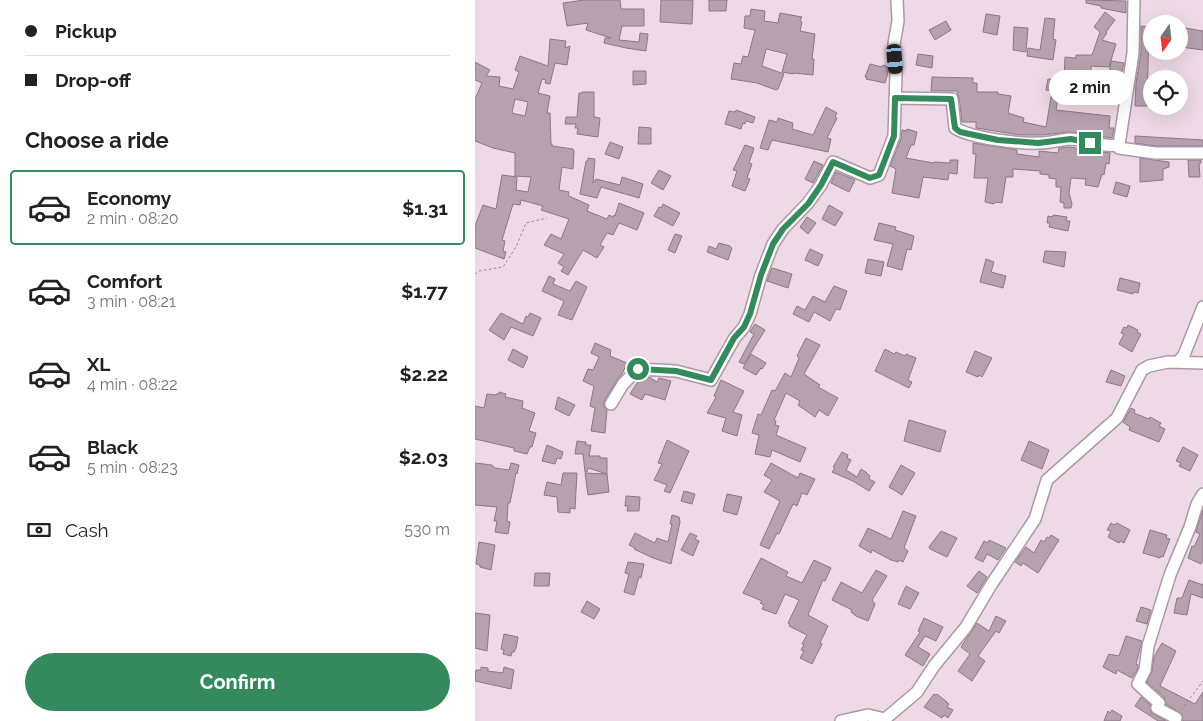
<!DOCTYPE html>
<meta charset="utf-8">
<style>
:root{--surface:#fff;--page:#f2f2f2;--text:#222;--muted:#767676;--line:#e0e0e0;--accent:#358a5d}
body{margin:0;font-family:Raleway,sans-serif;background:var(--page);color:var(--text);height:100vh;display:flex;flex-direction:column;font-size:19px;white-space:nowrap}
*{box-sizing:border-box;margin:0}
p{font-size:16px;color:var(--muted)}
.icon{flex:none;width:28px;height:28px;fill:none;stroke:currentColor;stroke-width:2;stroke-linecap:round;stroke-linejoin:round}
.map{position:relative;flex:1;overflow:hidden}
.side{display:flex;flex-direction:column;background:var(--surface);width:475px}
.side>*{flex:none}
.top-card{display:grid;align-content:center;height:110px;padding:0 25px;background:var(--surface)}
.needle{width:32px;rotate:194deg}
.tools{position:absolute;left:668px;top:15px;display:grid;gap:10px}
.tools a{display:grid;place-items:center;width:45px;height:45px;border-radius:50%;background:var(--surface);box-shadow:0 5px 20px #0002;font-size:25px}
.end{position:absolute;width:22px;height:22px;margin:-11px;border:6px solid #358a5d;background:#fff;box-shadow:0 0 0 2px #fff}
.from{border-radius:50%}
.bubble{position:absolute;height:35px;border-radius:18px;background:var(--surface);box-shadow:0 5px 20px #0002;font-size:16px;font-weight:700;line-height:35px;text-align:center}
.car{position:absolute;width:15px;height:30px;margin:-15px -8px;border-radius:6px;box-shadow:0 0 4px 1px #0007;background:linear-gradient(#222 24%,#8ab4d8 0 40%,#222 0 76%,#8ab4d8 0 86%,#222 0)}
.top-card b{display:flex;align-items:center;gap:18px;height:48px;font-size:19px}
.top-card b+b{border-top:1px solid var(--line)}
.top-card i{width:12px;height:12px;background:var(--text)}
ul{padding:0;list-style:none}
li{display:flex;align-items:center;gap:15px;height:75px;margin:0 10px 8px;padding:0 15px;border:2px solid transparent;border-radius:5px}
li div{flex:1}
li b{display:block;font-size:19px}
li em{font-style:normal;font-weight:700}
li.active{border-color:var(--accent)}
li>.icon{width:45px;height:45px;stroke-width:1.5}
h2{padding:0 25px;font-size:22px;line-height:60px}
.pay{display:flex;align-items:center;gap:12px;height:55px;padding:0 25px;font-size:19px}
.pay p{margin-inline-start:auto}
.action{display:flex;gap:10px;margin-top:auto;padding:10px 25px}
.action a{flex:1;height:58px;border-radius:30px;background:var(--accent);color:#fff;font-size:20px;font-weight:700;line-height:58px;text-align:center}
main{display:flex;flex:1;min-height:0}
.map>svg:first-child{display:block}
</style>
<main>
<section class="side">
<div class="top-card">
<b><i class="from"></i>Pickup</b>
<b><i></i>Drop-off</b>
</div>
<h2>Choose a ride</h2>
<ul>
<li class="active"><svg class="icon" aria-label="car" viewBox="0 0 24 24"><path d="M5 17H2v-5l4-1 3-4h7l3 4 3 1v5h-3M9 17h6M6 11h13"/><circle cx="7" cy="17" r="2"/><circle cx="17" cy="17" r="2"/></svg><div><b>Economy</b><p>2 min · 08:20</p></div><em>$1.31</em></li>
<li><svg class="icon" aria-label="car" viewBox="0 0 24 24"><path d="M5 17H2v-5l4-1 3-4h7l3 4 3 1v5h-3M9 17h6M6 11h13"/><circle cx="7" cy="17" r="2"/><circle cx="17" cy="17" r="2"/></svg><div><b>Comfort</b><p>3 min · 08:21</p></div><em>$1.77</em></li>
<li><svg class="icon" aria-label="car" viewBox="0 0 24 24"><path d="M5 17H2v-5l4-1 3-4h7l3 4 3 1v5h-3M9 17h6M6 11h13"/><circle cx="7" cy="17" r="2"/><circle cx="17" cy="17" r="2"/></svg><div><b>XL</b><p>4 min · 08:22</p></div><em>$2.22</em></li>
<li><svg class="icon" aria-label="car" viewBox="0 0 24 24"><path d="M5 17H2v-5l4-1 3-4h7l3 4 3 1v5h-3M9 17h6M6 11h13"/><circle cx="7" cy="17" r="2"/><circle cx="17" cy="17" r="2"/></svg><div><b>Black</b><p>5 min · 08:23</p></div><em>$2.03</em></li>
</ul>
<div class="pay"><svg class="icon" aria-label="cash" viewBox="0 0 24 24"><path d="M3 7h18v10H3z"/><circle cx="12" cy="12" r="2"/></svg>Cash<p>530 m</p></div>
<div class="action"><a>Confirm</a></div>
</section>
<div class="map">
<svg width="728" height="721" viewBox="0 0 728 721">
<rect width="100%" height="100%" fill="#eed9e7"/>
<!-- building -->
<g fill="#b6a1af" stroke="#8b7885" fill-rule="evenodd">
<polygon points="109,0 145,0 146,9 169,9 169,26 147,26 144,40 164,42 165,33 173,34 171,51 151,48 129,43 130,38 136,38 111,30 113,23 92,26 88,3"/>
<polygon points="186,0 218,0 217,24 185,22"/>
<polygon points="234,0 252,0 251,11 234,11"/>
<polygon points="611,0 651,1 651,13 626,8 626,6 611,3"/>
<polygon points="276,9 290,11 289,21 303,23 305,13 327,17 325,21 327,22 325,31 340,34 337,59 339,59 338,75 318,73 318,74 307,72 312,54 291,49 287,66 309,74 303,89 301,90 282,83 256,79 259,63 266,64 268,56 273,57 280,30 269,28 270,16 275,16"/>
<polygon points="630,12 640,20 631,32 632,33 627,40 641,44 634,67 616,66 616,76 612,76 610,93 602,91 601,98 583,96 581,110 635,116 634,128 639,128 637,138 594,132 567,135 545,135 501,128 501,122 487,122 484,98 482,91 456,91 457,77 498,78 498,83 502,83 502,92 523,92 523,94 536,96 533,113 549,118 548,122 571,127 577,91 571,90 573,79 589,81 590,57 601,58 601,55 617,55 625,32 619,27"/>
<polygon points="511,14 525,16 522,35 508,32"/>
<polygon points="570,18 580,19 578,39 581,40 578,60 552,56 553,48 565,50"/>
<polygon points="471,21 476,30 460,40 454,30"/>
<polygon points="666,26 674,27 672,106 660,106 661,83 666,53"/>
<polygon points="539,27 553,28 551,52 538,50"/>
<polygon points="704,27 728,31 728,50 706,47 707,42 704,42"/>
<path d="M75,39L91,41L90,48L95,46L92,65L80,63L75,84L70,83L71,80L67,79L63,93L75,96L72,113H75L76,144H77V146L98,149L99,151L98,169L87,167L84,190L94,192L93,195L96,197L114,205L112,211L132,219L134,215L138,217L139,215L140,216L144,203L169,213L162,230L144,223L138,235L132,233L125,245L129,247L122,258L108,250L93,275L86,271L89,267L83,263L89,254L69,245L76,234L86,239L94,219L66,210L68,206L46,200L45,205L38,204L27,240L30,241L28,251L31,252L29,259L0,248V226L8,205L21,209L27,175L42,177L41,190L53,192L56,177L40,176V153L18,148L0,141V99L7,83L0,80V62L15,70L11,76L25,77L24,86L38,89L44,72L40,70L45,56L73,66ZM40,99L53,102L50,116L37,113Z"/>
<polygon points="443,54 458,56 457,68 441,65"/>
<polygon points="636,61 649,63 645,79 637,78 638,75 634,75"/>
<polygon points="395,64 407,67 408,65 413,67 413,73 410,83 391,79 392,77 390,77"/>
<polygon points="158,71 171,71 171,84 158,85"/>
<polygon points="107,92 119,92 119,117 125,118 123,137 102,134 103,128 100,128 101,124 90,124 91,117 102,117 104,93 107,93"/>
<polygon points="351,107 362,113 360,117 362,118 352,138 356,139 353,152 297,140 293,150 285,148 294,120 302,122 303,118 318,123 317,129 338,135"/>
<polygon points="261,110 280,117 278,123 271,121 270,124 268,123 266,129 250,124 254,111 260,112"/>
<polygon points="164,127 176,128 176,144 163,144"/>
<polygon points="432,129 442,132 439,145 436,145 431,158 458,163 459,162 475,163 475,160 483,160 482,174 474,173 473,180 448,177 444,198 417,193 421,169 415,166 426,139 427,130 432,131"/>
<polygon points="660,136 728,140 728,146 681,146 660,143"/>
<polygon points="135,142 148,147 144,159 130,154"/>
<polygon points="498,143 542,150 542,154 564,157 564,151 583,153 584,148 594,147 635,153 634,164 631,163 629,175 627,174 623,187 610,185 611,179 596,178 594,193 597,204 596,208 589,208 589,203 585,202 586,187 581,187 581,179 574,178 574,175 565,174 565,171 538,169 538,177 531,177 527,203 520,202 519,204 510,202 513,178 499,178 501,154 498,154"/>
<polygon points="270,145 279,148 274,163 277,164 272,178 275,179 270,191 257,186 262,171 258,170"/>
<polygon points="113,158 120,159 118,183 121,179 145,185 147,177 168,184 164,198 126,187 122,198 105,194 111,161 113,161"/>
<polygon points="665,158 694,162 694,167 688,169 688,180 665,182"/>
<polygon points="713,160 726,160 726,163 724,163 725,177 714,177"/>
<polygon points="339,161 348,165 338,183 330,179"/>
<polygon points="184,170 196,176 188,190 176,183"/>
<polygon points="361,172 380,180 374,192 356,183"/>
<polygon points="641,182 655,186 652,197 638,193"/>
<polygon points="188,204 205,213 198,226 179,216 184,207 186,208"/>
<polygon points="354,205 368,213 360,226 347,219"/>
<polygon points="578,215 592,217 591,221 595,221 593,231 574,227 575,223 572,223 573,216 578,217"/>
<polygon points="332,217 341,223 333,234 325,227"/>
<polygon points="404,223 421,227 420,230 439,236 436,250 432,249 427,270 412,266 418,244 399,240"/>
<polygon points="200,234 207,236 200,253 193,250"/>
<polygon points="244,243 255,246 255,247 257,248 253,260 232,252 234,246 241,249"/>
<polygon points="335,249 348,255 343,266 330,260"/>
<polygon points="570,251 591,252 589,267 568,262"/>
<polygon points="393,259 409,262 406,276 390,273"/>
<polygon points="511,259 519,262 516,272 531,276 528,288 505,282"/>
<polygon points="297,268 317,274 313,288 292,281"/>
<polygon points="74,276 80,279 78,284 95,291 101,281 112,287 97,320 83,315 89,301 67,291"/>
<polygon points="645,278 665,283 663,293 658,292 658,294 642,290"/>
<polygon points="359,286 372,291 365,310 361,309 355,321 339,312 334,322 318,314 322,306 330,310 338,296 350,302"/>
<polygon points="26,313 48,324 51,316 53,317 55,313 66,318 58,336 36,327 29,340 14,330"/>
<polygon points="280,324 290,330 269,364 264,362 279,334 275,332"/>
<polygon points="653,325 663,330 662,332 666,334 657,352 644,344 649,334 646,333 649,327 652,328"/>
<polygon points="331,338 345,345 329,374 345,385 343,387 363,398 353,416 344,410 340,417 323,405 325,401 311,393 299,420 301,421 300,425 304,426 301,435 331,448 325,462 297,450 295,457 280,454 284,435 277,433 283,414 286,415 297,390 300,391 310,373 316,377 324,358 322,356"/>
<polygon points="120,343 136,350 135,356 152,363 147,374 142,380 129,401 129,407 132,410 130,433 116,431 120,408 115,406 119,386 108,381 113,369 118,370 124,357 116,353"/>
<polygon points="38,349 53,357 48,368 33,360"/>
<polygon points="410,349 419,354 421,352 430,356 431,354 441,358 433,380 437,382 434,388 400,371"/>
<polygon points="500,351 517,358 507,377 504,375 503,377 491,372"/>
<polygon points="276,354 291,363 287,369 286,368 281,375 268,368"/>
<polygon points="636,370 650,376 646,386 631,382"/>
<polygon points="166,377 174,377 182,382 184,378 196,381 190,400 170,394 167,400 155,394"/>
<polygon points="246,380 269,391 258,412 267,415 262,436 247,431 251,418 232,413 241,397 239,396"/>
<polygon points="24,392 31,394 30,397 48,401 47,408 60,413 54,431 61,433 57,447 55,447 52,454 39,451 39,448 0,439 0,406 9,408 12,394 21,395 21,394 24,394"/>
<polygon points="83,397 100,405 94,416 80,409"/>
<polygon points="656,408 660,410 659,413 674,419 675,417 686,423 684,426 690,429 684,442 654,430 655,427 648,422"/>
<polygon points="434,420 471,431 465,452 429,441"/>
<polygon points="192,440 214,451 195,493 189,491 192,485 179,480 187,464 183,463"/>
<polygon points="102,441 111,442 111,445 116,445 114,456 125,456 125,458 132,458 132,474 113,468 112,472 110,472 108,454 100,454"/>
<polygon points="554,441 574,450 567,469 546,460"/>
<polygon points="72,445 88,452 86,459 82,458 80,464 67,461"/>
<polygon points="708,447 723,455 715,471 704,466 706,463 701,461"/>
<polygon points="367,452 373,455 372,458 376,460 371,470 382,477 386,469 392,473 392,474 395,476 394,479 400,482 394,491 378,481 357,472 360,468 358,467"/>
<polygon points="0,463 17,465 20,468 34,470 36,463 44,465 42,474 41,473 35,503 33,503 32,521 35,522 33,534 20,532 22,521 19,521 22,507 0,505"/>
<polygon points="296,463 323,478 325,473 340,479 332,495 327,493 322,506 318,504 304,534 302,533 294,549 285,545 305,501 289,492 297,480 289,475"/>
<polygon points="426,465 440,473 427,495 414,487"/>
<polygon points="88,473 102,473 100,509 95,508 95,513 83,512 82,497 69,495 72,482 86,485"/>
<polygon points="110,473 132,474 134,492 113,495"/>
<polygon points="209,491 220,494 217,504 206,501"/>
<polygon points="252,494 267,497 262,515 248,511"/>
<polygon points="151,496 165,497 164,511 152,511 153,506 150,506"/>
<polygon points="728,510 728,560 726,564 713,558 717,546 719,547 725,534 721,532"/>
<polygon points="428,511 441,516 429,548 433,551 428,562 424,560 423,562 416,560 397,550 396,553 384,546 393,528 416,539"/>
<polygon points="197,515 204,517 205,522 196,564 178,558 159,549 160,548 154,545 160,533 180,543 182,538 193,542 197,524 195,524"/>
<polygon points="636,523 639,525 642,523 655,530 649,543 645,541 644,543 633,537 636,531 632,530"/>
<polygon points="675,530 692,535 691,538 695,539 688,557 686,556 685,558 668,553"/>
<polygon points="466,531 482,538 472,557 455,549 454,547"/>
<polygon points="215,533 222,536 220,539 224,541 218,556 206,550"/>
<polygon points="576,535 584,540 563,573 548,563 546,566 540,562 551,547 559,553 566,540 569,542 572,537 574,538"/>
<polygon points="514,540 531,548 523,560 512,554 508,562 500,558 509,541 513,543"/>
<polygon points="4,542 20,545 16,570 5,567 5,565 1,564"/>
<polygon points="286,558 313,572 311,576 327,583 339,560 356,568 350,581 348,580 333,615 353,626 345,643 347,644 337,664 325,658 329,651 326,650 329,645 327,644 332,635 314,626 315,624 313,623 324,600 310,594 301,614 287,609 289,605 285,603 287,601 268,593"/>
<polygon points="153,562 169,564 166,578 164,577 159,595 149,592 154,574 150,573"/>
<polygon points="401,570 412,576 397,600 400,604 393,621 381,616 376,612 377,610 357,600 366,582 387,593"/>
<polygon points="504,571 512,577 502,593 492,586"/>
<polygon points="60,573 75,573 74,586 59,586"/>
<polygon points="714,580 728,585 728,598 716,594 712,615 699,613 702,598 707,598"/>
<polygon points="431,586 444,593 435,609 423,604"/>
<polygon points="112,601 125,609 119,619 106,612"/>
<polygon points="666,607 676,610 672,624 661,621"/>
<polygon points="0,613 15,615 12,651 0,648"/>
<polygon points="521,616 531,621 524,633 521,631 503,656 510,661 497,681 483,671 495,654 486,647 502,623 514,631"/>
<polygon points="449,618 468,627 461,641 450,636 443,647 455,654 448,666 430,655 445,632 443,631"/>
<polygon points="29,634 43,637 41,648 39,652 37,652 36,656 28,654 29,650 26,649"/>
<polygon points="651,636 667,641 661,664 663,665 663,668 657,678 642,670 641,674 628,667 634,654 644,656"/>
<polygon points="687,643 701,651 685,686 720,704 728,692 728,721 708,721 707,714 691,704 689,697 672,682 677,671 679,657"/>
<polygon points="6,667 13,668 13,671 28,673 29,667 39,670 36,689 0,681 1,670 6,670"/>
<polygon points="459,694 461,695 462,694 472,702 472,703 474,704 472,707 478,710 473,718 469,715 467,718 449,707"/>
<polygon points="666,697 675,705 676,713 691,721 683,721 660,706"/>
<polygon points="637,710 647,716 645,721 629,721 633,711 635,713"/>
</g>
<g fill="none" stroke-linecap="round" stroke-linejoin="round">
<defs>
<g id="minor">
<path d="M420,98L477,99L480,128C496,138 544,144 564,143C574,143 584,140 594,139C612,139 627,148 644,145L658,53L659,0"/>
<polyline points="642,145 644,148 680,153 728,153"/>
<polyline points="704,361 709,355 728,307"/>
<polyline points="136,404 148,384 163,369 201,371 236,380 259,339 269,327 275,314 286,275 298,244 308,229 333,203 346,185 358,162 395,178 404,175 419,136 421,74 419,44 423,21 422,0"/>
<polyline points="701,718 682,708 684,703 663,684 670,670 673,646 695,575 715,527 722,504 728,494"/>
<polyline points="366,721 393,715 410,719 442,692 459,666 491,627 516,585 560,519 572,480 642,418 667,370 674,366 693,362 728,363"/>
</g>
</defs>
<!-- minor casing -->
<use href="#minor" stroke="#ac98a6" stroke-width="14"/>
<!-- path -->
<g stroke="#978892" stroke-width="1" stroke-dasharray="2.5 2.5" stroke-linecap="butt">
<polyline points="0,274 4,271 28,267 41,247 51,223 72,218"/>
<polyline points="706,710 728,681"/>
</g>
<!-- minor -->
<use href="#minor" stroke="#fff" stroke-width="11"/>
</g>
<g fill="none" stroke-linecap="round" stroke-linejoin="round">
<!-- route -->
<polyline stroke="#358a5d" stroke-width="6" points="163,369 201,371 236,380 259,338 269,327 275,314 286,275 298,244 308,229 333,204 346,185 358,162 395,178 404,175 419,136 420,98 476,99 480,128 485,132 523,140 563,143 596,139 615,143"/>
</g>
</svg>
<div class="tools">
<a><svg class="needle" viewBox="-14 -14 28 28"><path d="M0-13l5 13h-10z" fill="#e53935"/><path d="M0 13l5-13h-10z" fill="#767676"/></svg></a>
<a><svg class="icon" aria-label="locate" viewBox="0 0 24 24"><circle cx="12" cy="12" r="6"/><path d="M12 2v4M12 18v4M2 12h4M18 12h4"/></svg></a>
</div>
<i class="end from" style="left:163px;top:369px"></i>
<i class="end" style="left:615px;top:143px"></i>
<div class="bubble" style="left:574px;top:70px;width:82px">2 min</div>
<i class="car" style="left:420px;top:59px;rotate:175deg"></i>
</div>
</main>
